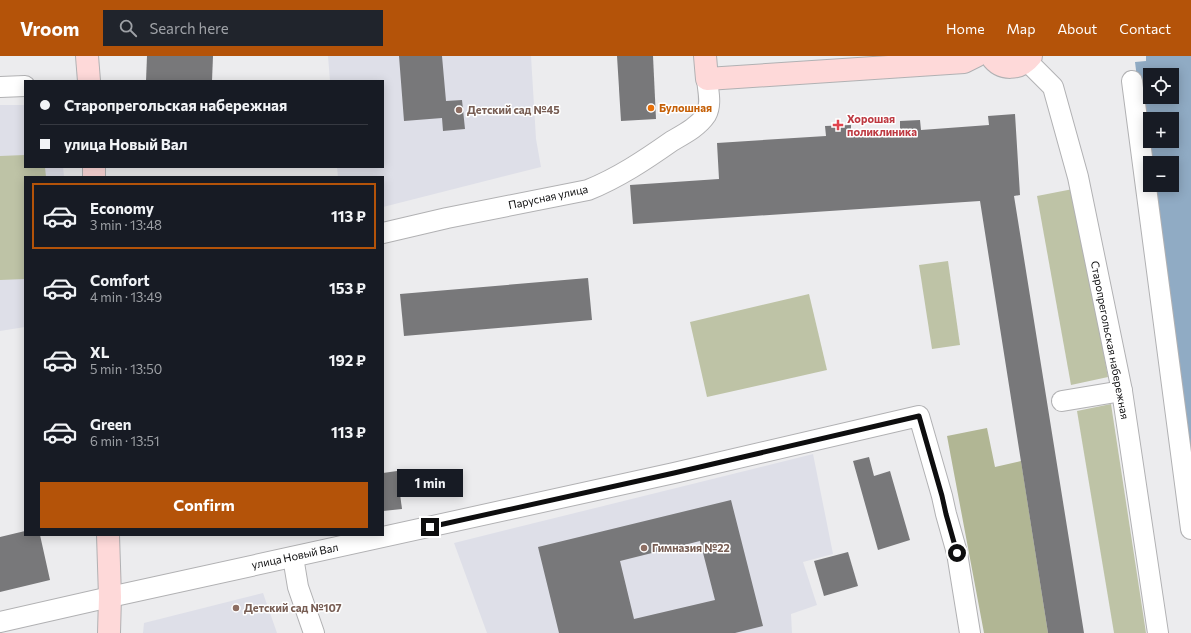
<!DOCTYPE html>
<meta charset="utf-8">
<style>
:root{--surface:#171b24;--page:#20242c;--text:#f1f3f6;--muted:#9ea1a6;--line:#363941;--accent:#b45309}
body{margin:0;font-family:Commissioner,sans-serif;background:var(--page);color:var(--text);height:100vh;display:flex;flex-direction:column;font-size:15px;white-space:nowrap}
*{box-sizing:border-box;margin:0}
p{font-size:13px;color:var(--muted)}
.icon{flex:none;width:22px;height:22px;fill:none;stroke:currentColor;stroke-width:2;stroke-linecap:round;stroke-linejoin:round}
.map{position:relative;flex:1;overflow:hidden}
.details{position:absolute;left:24px;top:120px;width:360px;height:360px;display:flex;flex-direction:column;background:var(--surface);border-radius:0px;box-shadow:0 2px 10px #0003}
.details>*{flex:none}
.top-card{position:absolute;left:24px;top:24px;width:360px;height:88px;border-radius:0px;box-shadow:0 2px 10px #0003;display:grid;align-content:center;height:88px;padding:0 16px;background:var(--surface)}
.tools{position:absolute;left:1143px;top:12px;display:grid;gap:8px}
.tools a{display:grid;place-items:center;width:36px;height:36px;border-radius:0px;background:var(--surface);box-shadow:0 2px 10px #0003;font-size:20px}
.end{position:absolute;width:18px;height:18px;margin:-9px;border:5px solid #0e0e0f;background:#fff;box-shadow:0 0 0 2px #fff}
.from{border-radius:50%}
.bubble{position:absolute;height:28px;border-radius:0px;background:var(--surface);box-shadow:0 2px 10px #0003;font-size:13px;font-weight:700;line-height:28px;text-align:center}
.top-card b{display:flex;align-items:center;gap:14px;height:38px;font-size:15px}
.top-card b+b{border-top:1px solid var(--line)}
.top-card i{width:10px;height:10px;background:var(--text)}
ul{padding:7px 0 0;list-style:none}
li{display:flex;align-items:center;gap:12px;height:66px;margin:0 8px 6px;padding:0 8px;border:2px solid transparent;border-radius:0px}
li div{flex:1}
li b{display:block;font-size:15px}
li em{font-style:normal;font-weight:700}
li.active{border-color:var(--accent)}
li>.icon{width:36px;height:36px;stroke-width:1.5}
.cta{display:flex;gap:8px;margin-top:auto;padding:8px 16px}
.cta a{flex:1;height:46px;border-radius:0px;background:var(--accent);color:#fff;font-size:16px;font-weight:700;line-height:46px;text-align:center}
header{display:flex;align-items:center;gap:24px;box-sizing:border-box;height:56px;padding:0 20px;background:var(--accent);color:#fff}
header strong{font-size:19px}
nav{display:flex;gap:22px;margin-inline-start:auto;font-size:14px}
.search{width:280px;height:36px;background:var(--page);display:flex;align-items:center;gap:10px;box-sizing:border-box;padding:0 14px;border-radius:0px;color:var(--muted);font-size:15px}
.map>svg:first-child{display:block}
</style>
<header>
<strong>Vroom</strong>
<div class="search"><svg class="icon" aria-label="search" viewBox="0 0 24 24"><circle cx="10" cy="10" r="6"/><path d="M15 15l6 6"/></svg>Search here</div>
<nav><a>Home</a><a>Map</a><a>About</a><a>Contact</a></nav>
</header>
<div class="map">
<svg width="1191" height="577" viewBox="0 0 1191 577">
<rect width="100%" height="100%" fill="#ececee"/>
<!-- built -->
<g fill="#dedfe8">
<polygon points="328,0 531,0 536,83 541,111 383,151 383,121 338,121 337,111 383,111 383,25 330,25"/>
<polygon points="0,49 25,49 25,111 63,111 64,121 25,121 25,271 0,275"/>
<polygon points="813,398 833,498 803,506 817,549 791,558 792,577 487,577 454,487"/>
<polygon points="263,537 277,577 143,577 144,567"/>
</g>
<!-- green -->
<g fill="#bec3a6">
<polygon points="25,99 25,111 45,111 46,121 25,121 25,223 0,224 0,100"/>
<polygon points="1073,133 1108,321 1071,329 1037,140"/>
<polygon points="948,205 960,289 932,293 919,209"/>
<polygon points="809,238 827,314 707,341 690,266"/>
<polygon points="1111,348 1146,577 1114,577 1077,355"/>
</g>
<!-- forest -->
<polygon fill="#b1b694" points="987,372 995,411 1021,405 1048,577 984,577 947,380"/>
<!-- water -->
<path fill="#90abc4" fill-rule="evenodd" d="M1146,0H1191V446L1150,129H1172V107H1150V126L1135,6L1146,5ZM1150,19H1172V41H1150ZM1150,63H1172V85H1150Z"/>
<!-- building -->
<g fill="#78787a" fill-rule="evenodd">
<polygon points="147,0 213,0 212,25 146,25"/>
<polygon points="399,0 442,0 446,45 462,44 465,73 443,75 442,62 404,65"/>
<polygon points="617,0 653,0 656,63 621,65"/>
<polygon points="1015,58 1020,139 1014,140 1084,577 1048,577 980,145 633,168 630,129 719,123 717,87 826,80 825,70 851,69 851,78 900,75 900,65 920,64 921,74 989,69 988,60"/>
<polygon points="588,222 592,264 404,280 400,238"/>
<polygon points="869,401 874,420 890,415 910,484 878,494 853,405"/>
<polygon points="397,415 402,453 383,455 383,417"/>
<path d="M731,444L763,570L735,577H559L538,491ZM700,485L715,544L634,563L620,505Z"/>
<polygon points="25,475 25,479 40,479 50,524 0,536 0,481"/>
<polygon points="848,496 858,530 824,540 814,505"/>
</g>
<g fill="none" stroke-linecap="round" stroke-linejoin="round">
<defs>
<g id="street">
<polyline points="1027,5 1053,31 1078,121 1122,335 1158,577"/>
<polyline points="1132,25 1191,473"/>
<polyline points="0,31 25,30"/>
<path d="M383,177L447,162L588,134C618,122 645,104 672,85C684,78 698,71 706,59C712,48 708,35 707,23"/>
<polyline points="1062,345 1122,335"/>
<polyline points="293,501 298,531 314,577"/>
<polyline points="0,566 110,541 674,417 919,360 942,440 946,458 957,497 970,577"/>
</g>
<g id="secondary">
<polyline points="87,0 89,25"/>
<polyline points="705,0 707,23 964,6 976,0"/>
<path d="M991,0C1001,15 1020,14 1031,0"/>
<polyline points="94,111 94,121"/>
<polyline points="108,479 110,541 109,577"/>
</g>
</defs>
<!-- street casing -->
<use href="#street" stroke="#b1b1b3" stroke-width="22"/>
<!-- secondary casing -->
<use href="#secondary" stroke="#b1b1b3" stroke-width="24"/>
<!-- street -->
<use href="#street" stroke="#fff" stroke-width="20"/>
<!-- secondary -->
<use href="#secondary" stroke="#fed9d9" stroke-width="22"/>
</g>
<g fill="none" stroke-linecap="round" stroke-linejoin="round">
<!-- route -->
<polyline stroke="#0e0e0f" stroke-width="5" points="430,471 674,417 919,360 942,440 946,458 957,497"/>
</g>
<!-- markers -->
<circle fill="#e8710a" stroke="#fff" stroke-width="1.5" cx="651" cy="52" r="4"/>
<g fill="#8d6e63" stroke="#fff" stroke-width="1.5">
<circle cx="459" cy="54" r="4"/>
<circle cx="644" cy="492" r="4"/>
<circle cx="236" cy="552" r="4"/>
</g>
<path fill="#e0444e" stroke="#fff" stroke-width="1.5" d="M836 63h4v4h4v4h-4v4h-4v-4h-4v-4h4z"/>
<g text-anchor="middle" stroke-width="3" stroke-linejoin="round" paint-order="stroke">
<!-- food labels -->
<g font-size="11" font-weight="bold" fill="#c56008" stroke="#fff" text-anchor="start">
<text x="659" y="56">Булошная</text>
</g>
<!-- education labels -->
<g font-size="11" font-weight="bold" fill="#785e54" stroke="#fff" text-anchor="start">
<text x="467" y="58">Детский сад №45</text>
<text x="652" y="496">Гимназия №22</text>
<text x="244" y="556">Детский сад №107</text>
</g>
<!-- health labels -->
<g font-size="11" font-weight="bold" fill="#be3a42" stroke="#fff" text-anchor="start">
<text x="847" y="67">Хорошая<tspan x="847" dy="13">поликлиника</tspan></text>
</g>
<!-- street labels -->
<g font-size="11" fill="#0e0e0f" stroke="#fff">
<text transform="translate(548 141) rotate(-12)" y="4">Парусная улица</text>
<text transform="translate(1110 284) rotate(79)" y="4">Старопрегольская набережная</text>
<text transform="translate(295 500) rotate(-12)" y="4">улица Новый Вал</text>
</g>
</g>
</svg>
<div class="tools">
<a><svg class="icon" aria-label="locate" viewBox="0 0 24 24"><circle cx="12" cy="12" r="6"/><path d="M12 2v4M12 18v4M2 12h4M18 12h4"/></svg></a>
<a>+</a>
<a>−</a>
</div>
<i class="end from" style="left:957px;top:497px"></i>
<i class="end" style="left:430px;top:471px"></i>
<div class="bubble" style="left:397px;top:413px;width:66px">1 min</div>
<div class="top-card">
<b><i class="from"></i>Старопрегольская набережная</b>
<b><i></i>улица Новый Вал</b>
</div>
<section class="details">
<ul>
<li class="active"><svg class="icon" aria-label="car" viewBox="0 0 24 24"><path d="M5 17H2v-5l4-1 3-4h7l3 4 3 1v5h-3M9 17h6M6 11h13"/><circle cx="7" cy="17" r="2"/><circle cx="17" cy="17" r="2"/></svg><div><b>Economy</b><p>3 min · 13:48</p></div><em>113 ₽</em></li>
<li><svg class="icon" aria-label="car" viewBox="0 0 24 24"><path d="M5 17H2v-5l4-1 3-4h7l3 4 3 1v5h-3M9 17h6M6 11h13"/><circle cx="7" cy="17" r="2"/><circle cx="17" cy="17" r="2"/></svg><div><b>Comfort</b><p>4 min · 13:49</p></div><em>153 ₽</em></li>
<li><svg class="icon" aria-label="car" viewBox="0 0 24 24"><path d="M5 17H2v-5l4-1 3-4h7l3 4 3 1v5h-3M9 17h6M6 11h13"/><circle cx="7" cy="17" r="2"/><circle cx="17" cy="17" r="2"/></svg><div><b>XL</b><p>5 min · 13:50</p></div><em>192 ₽</em></li>
<li><svg class="icon" aria-label="car" viewBox="0 0 24 24"><path d="M5 17H2v-5l4-1 3-4h7l3 4 3 1v5h-3M9 17h6M6 11h13"/><circle cx="7" cy="17" r="2"/><circle cx="17" cy="17" r="2"/></svg><div><b>Green</b><p>6 min · 13:51</p></div><em>113 ₽</em></li>
</ul>
<div class="cta"><a>Confirm</a></div>
</section>
</div>
